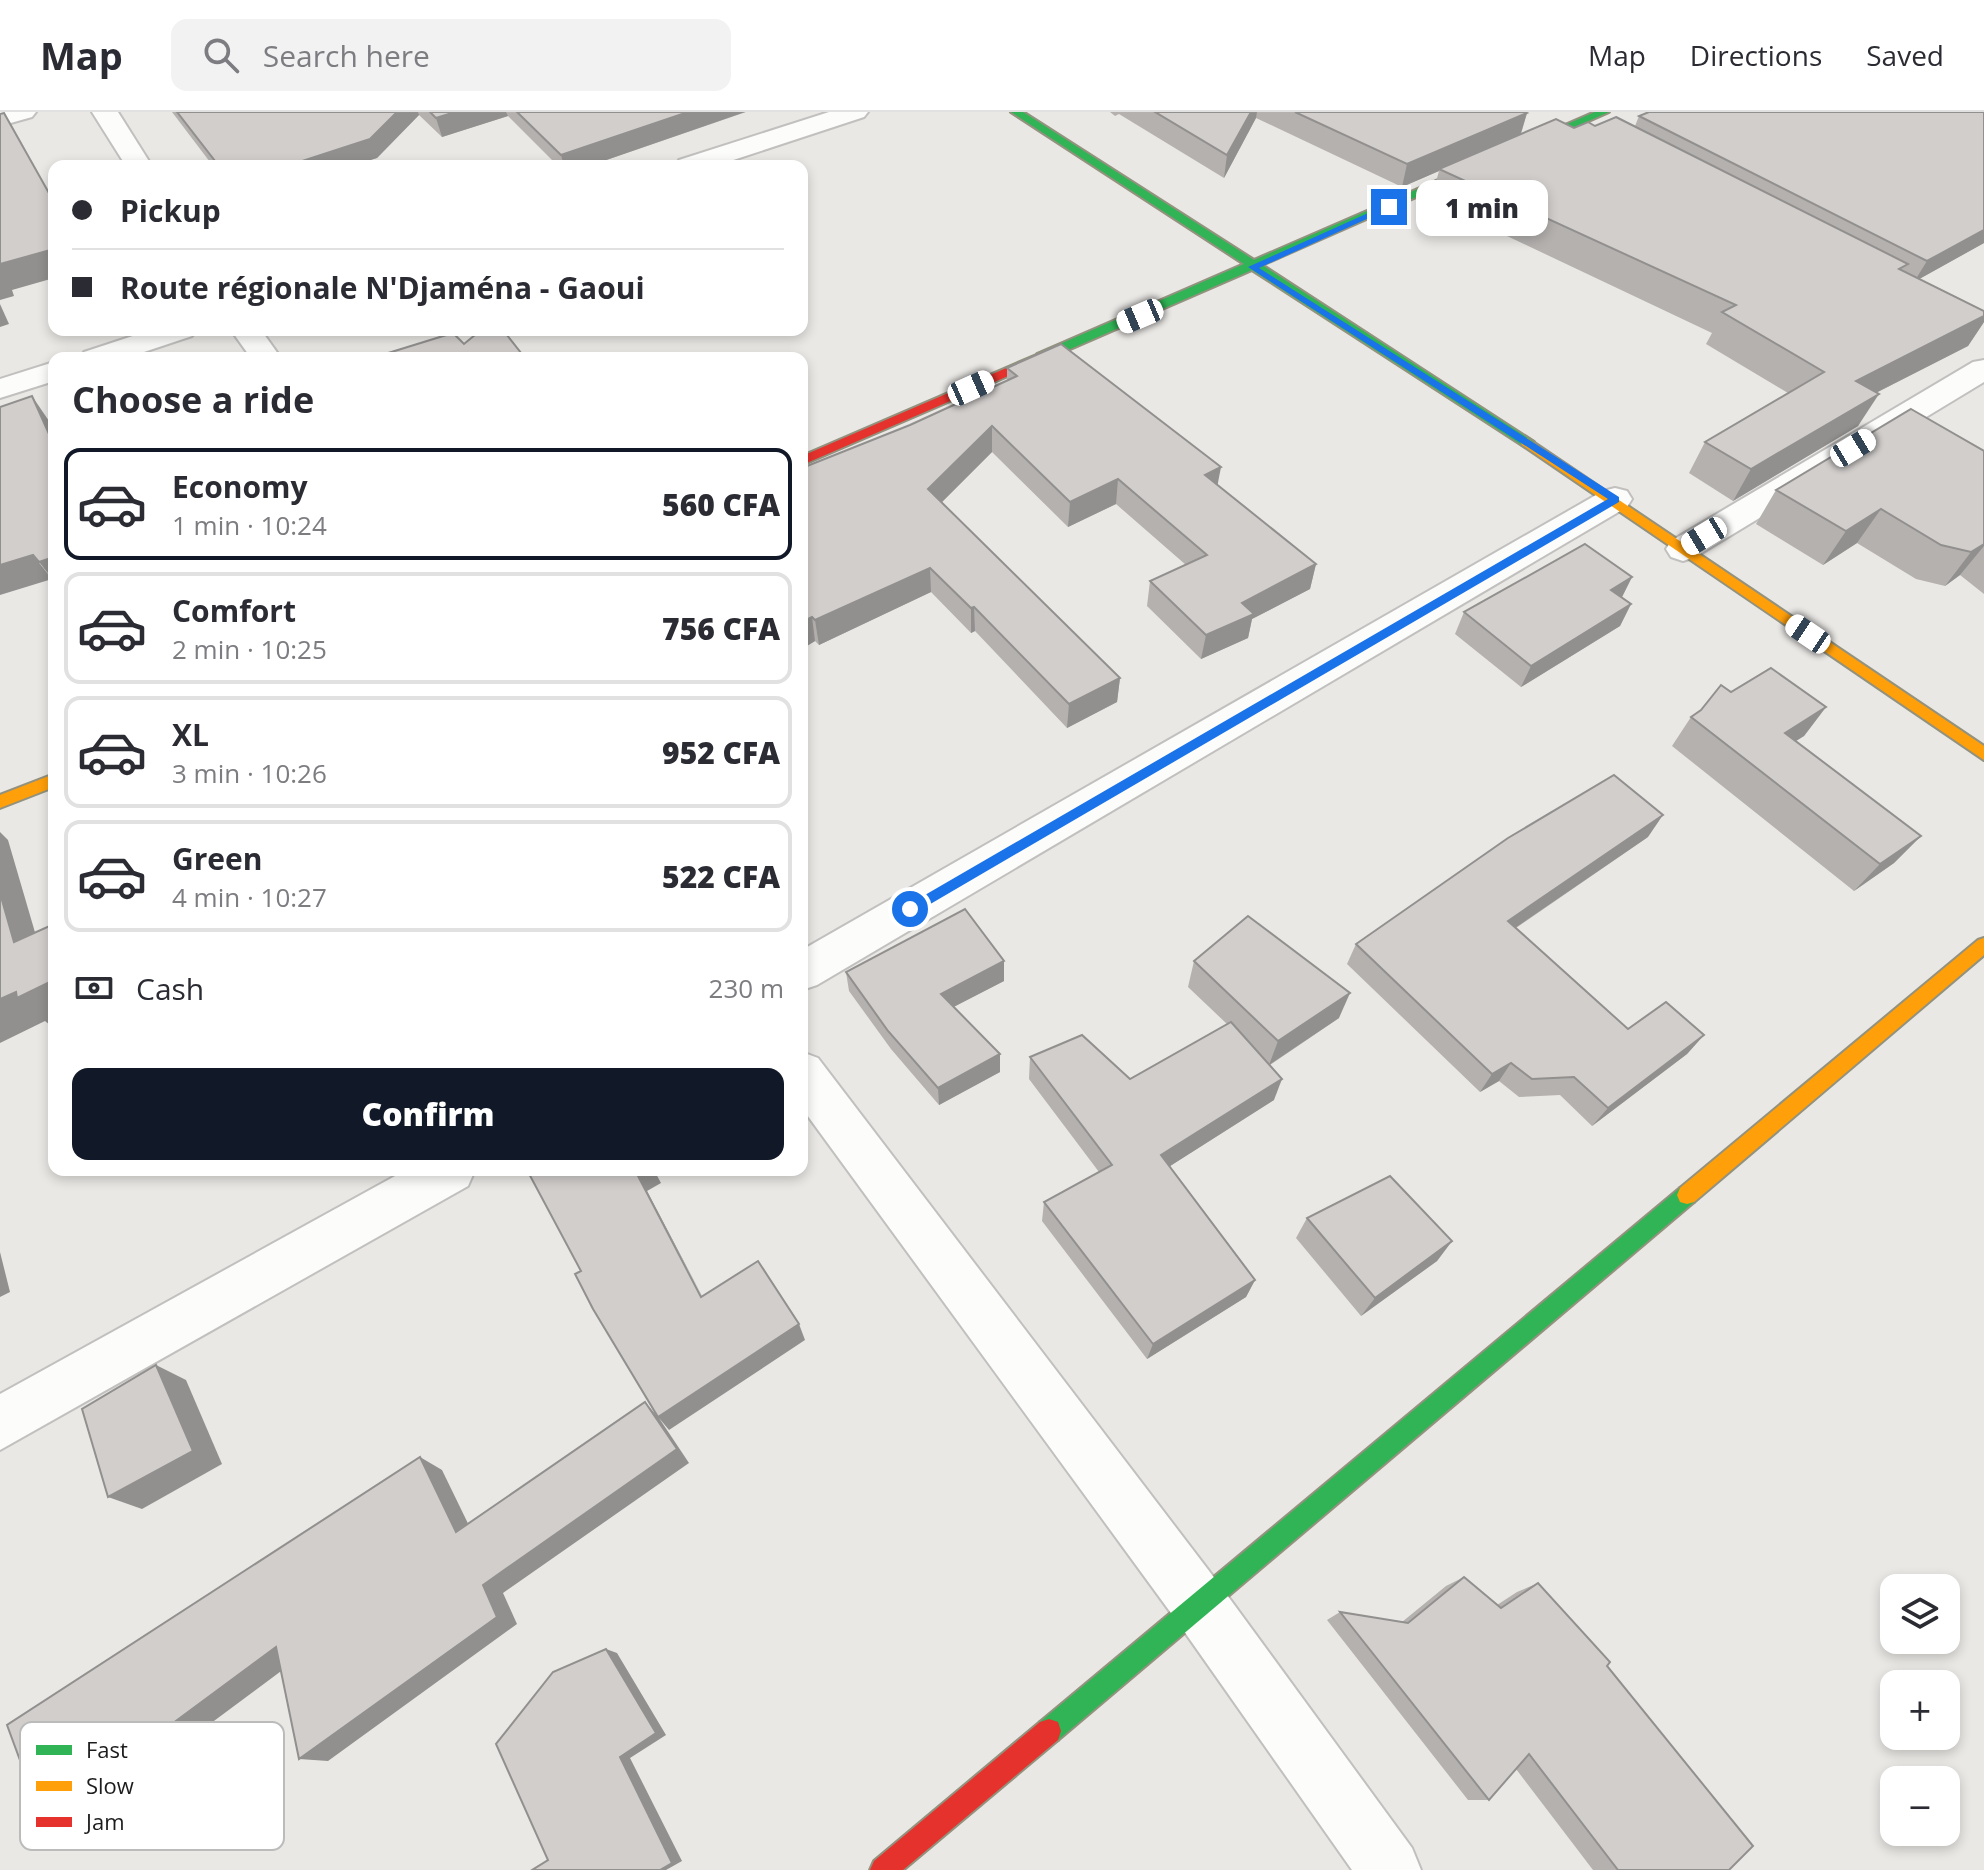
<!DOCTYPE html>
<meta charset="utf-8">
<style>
:root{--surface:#fff;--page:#f2f2f3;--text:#2b2b33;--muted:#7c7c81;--line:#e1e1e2;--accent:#111827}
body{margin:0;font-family:"Open Sans",sans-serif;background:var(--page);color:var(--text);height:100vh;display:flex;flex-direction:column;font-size:30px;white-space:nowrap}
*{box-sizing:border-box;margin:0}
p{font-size:26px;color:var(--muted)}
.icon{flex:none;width:44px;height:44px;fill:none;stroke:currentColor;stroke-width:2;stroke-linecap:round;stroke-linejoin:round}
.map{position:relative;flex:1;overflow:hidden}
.side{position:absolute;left:48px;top:240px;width:760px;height:824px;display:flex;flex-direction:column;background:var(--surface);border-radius:16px;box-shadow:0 4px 12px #0003}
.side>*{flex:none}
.banner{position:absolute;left:48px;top:48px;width:760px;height:176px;border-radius:16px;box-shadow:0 4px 12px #0003;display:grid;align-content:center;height:176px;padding:0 24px;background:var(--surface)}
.buttons{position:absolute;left:1880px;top:1462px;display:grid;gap:16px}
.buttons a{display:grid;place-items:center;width:80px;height:80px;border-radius:16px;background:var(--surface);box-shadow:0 4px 12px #0003;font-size:40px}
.end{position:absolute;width:36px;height:36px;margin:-18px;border:10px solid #1a73e8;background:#fff;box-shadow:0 0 0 4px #fff}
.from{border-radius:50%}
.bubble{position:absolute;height:56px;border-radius:16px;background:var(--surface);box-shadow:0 4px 12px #0003;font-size:26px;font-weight:800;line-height:56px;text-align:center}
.car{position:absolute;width:24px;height:48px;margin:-24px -12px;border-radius:10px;box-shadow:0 0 6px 2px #0007;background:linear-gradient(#fff 24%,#345 0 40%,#fff 0 76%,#345 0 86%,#fff 0)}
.banner b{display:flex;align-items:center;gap:28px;height:76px;font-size:30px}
.banner b+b{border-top:2px solid var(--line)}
.banner i{width:20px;height:20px;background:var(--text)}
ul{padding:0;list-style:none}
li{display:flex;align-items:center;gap:24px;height:112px;margin:0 16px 12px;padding:0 8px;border:4px solid var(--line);border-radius:16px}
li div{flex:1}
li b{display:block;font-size:30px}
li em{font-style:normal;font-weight:800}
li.on{border-color:var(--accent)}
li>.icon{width:72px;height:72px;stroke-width:1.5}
h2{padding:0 24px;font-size:36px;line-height:96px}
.pay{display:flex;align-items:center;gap:20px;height:88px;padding:0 24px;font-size:30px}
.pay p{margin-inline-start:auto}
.cta{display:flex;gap:16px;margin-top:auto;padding:16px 24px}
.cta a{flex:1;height:92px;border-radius:16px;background:var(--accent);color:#fff;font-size:32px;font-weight:800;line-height:92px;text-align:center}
header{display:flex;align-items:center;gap:48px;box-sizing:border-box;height:112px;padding:0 40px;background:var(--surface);border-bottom:2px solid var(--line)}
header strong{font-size:38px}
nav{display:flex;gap:44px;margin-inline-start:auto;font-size:28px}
.search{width:560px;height:72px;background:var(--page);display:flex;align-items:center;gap:20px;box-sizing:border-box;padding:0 28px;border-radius:16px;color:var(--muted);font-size:30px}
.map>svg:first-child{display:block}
</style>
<header>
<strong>Map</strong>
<div class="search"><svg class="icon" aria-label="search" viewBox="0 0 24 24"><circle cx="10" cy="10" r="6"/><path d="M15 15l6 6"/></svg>Search here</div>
<nav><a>Map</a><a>Directions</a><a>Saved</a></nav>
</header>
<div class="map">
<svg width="1984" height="1758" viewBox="0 0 1984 1758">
<rect width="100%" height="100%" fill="#eae8e5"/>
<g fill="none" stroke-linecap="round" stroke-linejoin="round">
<defs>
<g id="street">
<polygon points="0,0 36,0 32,5 0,14"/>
<polygon points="92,0 118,0 152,54 126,54"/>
<polygon points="829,0 868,0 864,5 715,54 675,54 679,48"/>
<polygon points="151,218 196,218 192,224 126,246 80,246 84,240"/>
<polygon points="231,218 261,218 281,246 251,246"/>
<polygon points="1984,248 1984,270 1695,445 1683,449 1671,445 1666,437 1671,429 1973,250"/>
<polygon points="54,250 54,269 0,286 0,267"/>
<polygon points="1615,376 1627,379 1632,387 1627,395 817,873 802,878 802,838 1603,379"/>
<polygon points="802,940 818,946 1219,1472 1412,1736 1421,1758 1352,1758 1179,1512 802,996"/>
<polygon points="406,1058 475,1058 468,1074 0,1338 0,1282"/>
</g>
<g id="fast">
<polygon points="1011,0 1023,0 1254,148 1595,0 1609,0 1262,153 1534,330 1532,333 1522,333 1252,158 1045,248 1037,248 1037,242 1244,152"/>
<polygon points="1687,1074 1694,1076 1697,1083 1694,1090 1058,1628 1049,1631 1040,1628 1037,1619 1040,1610 1680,1076"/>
</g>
<g id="slow">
<polygon points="1527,326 1984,634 1984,648 1522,333 1520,330"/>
<polygon points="54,662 54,675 0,696 0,683"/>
<polygon points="1984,826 1984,843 1694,1090 1687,1092 1680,1090 1677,1083 1680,1076 1978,828"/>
</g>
<g id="jam">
<polygon points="1041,241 1047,245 1045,248 802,353 802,344"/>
<polygon points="1049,1607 1058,1610 1061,1619 1058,1628 903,1758 870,1758 874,1749 1040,1610"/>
</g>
</defs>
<!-- street casing -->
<use href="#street" stroke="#c1c0bf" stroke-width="4"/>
<!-- fast casing -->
<use href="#fast" stroke="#93927e" stroke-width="4"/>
<!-- slow casing -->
<use href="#slow" stroke="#93927e" stroke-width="4"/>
<!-- jam casing -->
<use href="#jam" stroke="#93927e" stroke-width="4"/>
<!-- street -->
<use href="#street" fill="#fcfcfb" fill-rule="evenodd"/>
<!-- fast -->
<use href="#fast" fill="#30b455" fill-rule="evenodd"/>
<!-- slow -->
<use href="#slow" fill="#ff9f0a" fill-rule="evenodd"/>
<!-- jam -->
<use href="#jam" fill="#e5322d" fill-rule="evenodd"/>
</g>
<!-- wall -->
<g fill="#b4b1af">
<polygon points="172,0 746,0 589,54 558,54 508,4 442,25 419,3 377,46 351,54 213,54"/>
<polygon points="1110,0 1525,0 1527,1 1521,22 1595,14 1635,14 1639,4 1984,0 1984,131 1919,167 1984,199 1984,210 1968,234 1876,281 1858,314 1733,389 1689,361 1705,330 1788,281 1706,232 1712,221 1431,88 1439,59 1402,75 1256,6 1224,66 1119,2 1115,4"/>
<polygon points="1007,256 1218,373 1316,452 1310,477 1252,507 1248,526 1201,547 1147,494 1150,469 1186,453 1116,392 1068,415 992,340 942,390 1120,566 1117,590 1067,616 975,519 971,521 931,480 819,533 815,529 802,537 802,356 910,313 1007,269"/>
<polygon points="1984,339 1984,482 1960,463 1945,474 1916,467 1857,431 1823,453 1756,412 1776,378"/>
<polygon points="1632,465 1622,485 1631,492 1620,514 1521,575 1455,522 1464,500"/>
<polygon points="1731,580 1826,595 1804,624 1795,629 1921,724 1894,751 1854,779 1672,634 1691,605"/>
<polygon points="1648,725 1516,816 1628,917 1704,923 1687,942 1592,1014 1560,983 1519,985 1499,969 1480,980 1347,852 1356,832"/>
<polygon points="1194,849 1339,906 1270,953 1274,988 1170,1054 1255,1168 1246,1185 1147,1247 1042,1109 1044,1090 1099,1060 1029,967 1030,945 1130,967 1227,912 1188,875"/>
<polygon points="846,860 1004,869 953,895 1000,942 1000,960 939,993 891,937 849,879"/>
<polygon points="1307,1106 1452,1129 1437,1149 1361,1204 1296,1126"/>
<polygon points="1464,1465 1497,1493 1517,1480 1538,1471 1607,1554 1729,1758 1593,1758 1516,1657 1489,1688 1468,1688 1327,1508 1340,1500 1402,1510 1446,1474"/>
</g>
<!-- shaded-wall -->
<g fill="#92908f">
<polygon points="397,0 418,0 419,3 377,46 351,54 287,54"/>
<polygon points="455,0 506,0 508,4 442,25 436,6"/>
<polygon points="688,0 745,0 589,54 564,54 561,43"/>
<polygon points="1251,0 1257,0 1256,6 1224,66 1227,43"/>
<polygon points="1527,1 1520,24 1439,57 1439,59 1402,75 1407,52"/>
<polygon points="1984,118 1984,131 1914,170 1927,149"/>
<polygon points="54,137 54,166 12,178 14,184 0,188 0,152"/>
<polygon points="0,192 9,212 0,215"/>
<polygon points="1984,204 1984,210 1968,234 1836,301 1856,269"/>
<polygon points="1879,282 1858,314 1733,389 1751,357"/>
<polygon points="32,284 49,309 54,320 54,333"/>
<polygon points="992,314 992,340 930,402 928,377"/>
<polygon points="1221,355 1216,381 1205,363"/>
<polygon points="1118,367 1116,392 1068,415 1070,390"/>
<polygon points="1881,397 1857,431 1823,453 1846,419"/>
<polygon points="1984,432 1984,434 1960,463 1945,474 1971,440"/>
<polygon points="33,443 52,467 0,483 0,453"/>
<polygon points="54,445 54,469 39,450"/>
<polygon points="1316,452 1310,477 1252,507 1248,526 1201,547 1206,523 1242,491"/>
<polygon points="930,456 931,480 819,533 815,508"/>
<polygon points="1632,465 1621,487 1611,478"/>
<polygon points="1631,492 1620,514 1521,575 1531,554"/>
<polygon points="974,495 975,519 971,521 971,496"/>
<polygon points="812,505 815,529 802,537 802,510"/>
<polygon points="1120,566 1117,590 1067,616 1069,592"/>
<polygon points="1826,595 1804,624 1763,650 1785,621"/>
<polygon points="1663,703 1648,725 1496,829 1508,809"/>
<polygon points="0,720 8,728 46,858 14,830 0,781"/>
<polygon points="1921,724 1894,751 1854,779 1880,752"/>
<polygon points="1004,849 1004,869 942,901 941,882"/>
<polygon points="54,868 54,911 50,913 45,909 0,931 0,887 16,880"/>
<polygon points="1350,881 1339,906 1269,953 1278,929"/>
<polygon points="1704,923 1687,942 1592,1014 1608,996"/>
<polygon points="1000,942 1000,960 939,993 938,976"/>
<polygon points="1511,951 1499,969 1480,980 1492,962"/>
<polygon points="1282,967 1274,988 1156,1063 1161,1043"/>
<polygon points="639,1058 654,1058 661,1071 647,1079 711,1201 636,1060"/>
<polygon points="1452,1129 1437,1149 1361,1204 1375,1186"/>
<polygon points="0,1140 10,1180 0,1185"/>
<polygon points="1255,1168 1246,1185 1147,1247 1153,1232"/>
<polygon points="799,1212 805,1228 669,1318 659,1306 689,1351 503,1481 517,1512 328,1649 299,1647 645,1290 658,1305"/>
<polygon points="156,1253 186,1268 222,1352 142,1397 108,1385"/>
<polygon points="420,1345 442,1358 477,1430 456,1420"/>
<polygon points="276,1535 304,1542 82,1707 42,1708"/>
<polygon points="606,1537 617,1541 666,1623 630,1646 682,1749 666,1758 660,1758 620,1645"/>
</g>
<!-- building -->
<g fill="#d1cecc" stroke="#92908f" stroke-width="2">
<polygon points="177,0 397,0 370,27 287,54 219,54"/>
<polygon points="430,0 455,0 436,6"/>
<polygon points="517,0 688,0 561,43"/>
<polygon points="1155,0 1251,0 1227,43"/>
<polygon points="1295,0 1525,0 1527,1 1407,52"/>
<polygon points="1649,0 1984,0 1984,118 1927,149 1639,4"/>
<polygon points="4,1 54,90 54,137 0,152 0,2"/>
<polygon points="1616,5 1908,152 1899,157 1984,199 1984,204 1856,269 1879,282 1751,357 1705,330 1824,260 1722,200 1736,193 1439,57 1556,7 1574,16 1588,10 1595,14"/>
<polygon points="481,218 503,218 525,246 372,246 453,221 464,232"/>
<polygon points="1061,232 1221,355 1205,363 1316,452 1242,491 1254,502 1206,523 1150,469 1207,443 1118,367 1070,390 992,314 928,377 1120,566 1069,592 974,495 971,496 930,456 815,508 812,505 802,510 802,356 910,313 1017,264 1007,256"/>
<polygon points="32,284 54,333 54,445 39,450 33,443 0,453 0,295"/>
<polygon points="1911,297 1984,339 1984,432 1971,440 1941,433 1881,397 1846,419 1776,378"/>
<polygon points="1585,432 1632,465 1611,478 1631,492 1531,554 1464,500"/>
<polygon points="1771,556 1826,595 1785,621 1921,724 1880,752 1691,605 1701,598 1721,573 1731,580"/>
<polygon points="1614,663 1663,703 1508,809 1628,917 1666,890 1704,923 1608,996 1574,965 1532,967 1511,951 1492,962 1356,832 1508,726"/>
<polygon points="0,781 14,830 54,812 54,868 17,886 16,880 0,887"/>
<polygon points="965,797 1004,849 941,882 1000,942 938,976 888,919 846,860"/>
<polygon points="1248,804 1350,881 1278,929 1194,849"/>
<polygon points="1231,910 1282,967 1161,1043 1255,1168 1153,1232 1044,1090 1112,1053 1030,945 1082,923 1130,967"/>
<polygon points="527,1058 639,1058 636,1060 701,1185 758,1149 799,1212 658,1305 593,1197 575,1162 581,1159"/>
<polygon points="1390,1064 1452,1129 1375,1186 1307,1106"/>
<polygon points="156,1253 193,1339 108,1385 82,1297"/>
<polygon points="645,1290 677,1337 483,1473 497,1505 299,1647 276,1535 42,1708 7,1613 420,1345 456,1420"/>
<polygon points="1464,1465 1501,1496 1538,1471 1610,1550 1607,1554 1753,1734 1729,1758 1618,1758 1529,1642 1489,1688 1340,1500 1408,1511"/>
<polygon points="606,1537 656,1621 620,1645 672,1751 660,1758 532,1758 548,1748 496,1632 553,1560"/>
</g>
<!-- route -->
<polygon fill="#1a73e8" points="1386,93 1393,95 1259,156 1619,385 1619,390 915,801 906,801 906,794 1608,387 1248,155"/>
<!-- legend -->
<rect x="20" y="1610" width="264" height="128" rx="12" fill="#fff" stroke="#bbb" stroke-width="2"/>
<rect x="36" y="1633" width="36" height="10" fill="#30b455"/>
<rect x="36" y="1669" width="36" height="10" fill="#ff9f0a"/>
<rect x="36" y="1705" width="36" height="10" fill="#e5322d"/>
<g font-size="22" fill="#1c1c1c">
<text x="86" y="1646">Fast</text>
<text x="86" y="1682">Slow</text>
<text x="86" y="1718">Jam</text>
</g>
</svg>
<div class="buttons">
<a><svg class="icon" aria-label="layers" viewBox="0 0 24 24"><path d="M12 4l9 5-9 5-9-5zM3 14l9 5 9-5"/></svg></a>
<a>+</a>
<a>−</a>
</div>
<i class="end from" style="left:910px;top:797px"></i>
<i class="end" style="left:1389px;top:95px"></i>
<div class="bubble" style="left:1416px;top:68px;width:132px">1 min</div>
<i class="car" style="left:1140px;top:204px;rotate:247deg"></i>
<i class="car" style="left:971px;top:276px;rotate:66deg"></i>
<i class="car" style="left:1853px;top:336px;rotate:59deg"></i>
<i class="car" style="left:1704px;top:424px;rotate:239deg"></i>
<i class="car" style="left:1808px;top:522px;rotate:304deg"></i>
<div class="banner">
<b><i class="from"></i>Pickup</b>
<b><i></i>Route régionale N'Djaména - Gaoui</b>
</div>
<section class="side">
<h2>Choose a ride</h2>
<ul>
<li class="on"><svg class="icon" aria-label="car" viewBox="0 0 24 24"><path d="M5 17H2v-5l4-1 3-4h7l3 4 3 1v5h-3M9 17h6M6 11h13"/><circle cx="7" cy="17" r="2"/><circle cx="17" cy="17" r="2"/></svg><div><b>Economy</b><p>1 min · 10:24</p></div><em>560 CFA</em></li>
<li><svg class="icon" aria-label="car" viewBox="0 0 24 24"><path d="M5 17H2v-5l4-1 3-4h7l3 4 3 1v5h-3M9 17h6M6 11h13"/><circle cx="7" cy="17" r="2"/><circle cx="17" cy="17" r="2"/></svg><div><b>Comfort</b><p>2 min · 10:25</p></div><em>756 CFA</em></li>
<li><svg class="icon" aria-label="car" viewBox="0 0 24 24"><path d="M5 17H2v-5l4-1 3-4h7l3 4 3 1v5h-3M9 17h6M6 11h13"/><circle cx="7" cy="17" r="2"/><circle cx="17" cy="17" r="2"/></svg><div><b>XL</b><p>3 min · 10:26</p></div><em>952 CFA</em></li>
<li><svg class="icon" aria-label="car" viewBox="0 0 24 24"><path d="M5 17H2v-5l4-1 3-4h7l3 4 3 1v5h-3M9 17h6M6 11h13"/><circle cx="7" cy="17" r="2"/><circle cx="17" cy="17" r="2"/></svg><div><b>Green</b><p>4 min · 10:27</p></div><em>522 CFA</em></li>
</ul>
<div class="pay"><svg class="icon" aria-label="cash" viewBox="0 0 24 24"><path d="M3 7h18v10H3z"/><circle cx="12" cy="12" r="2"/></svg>Cash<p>230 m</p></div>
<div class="cta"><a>Confirm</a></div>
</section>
</div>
